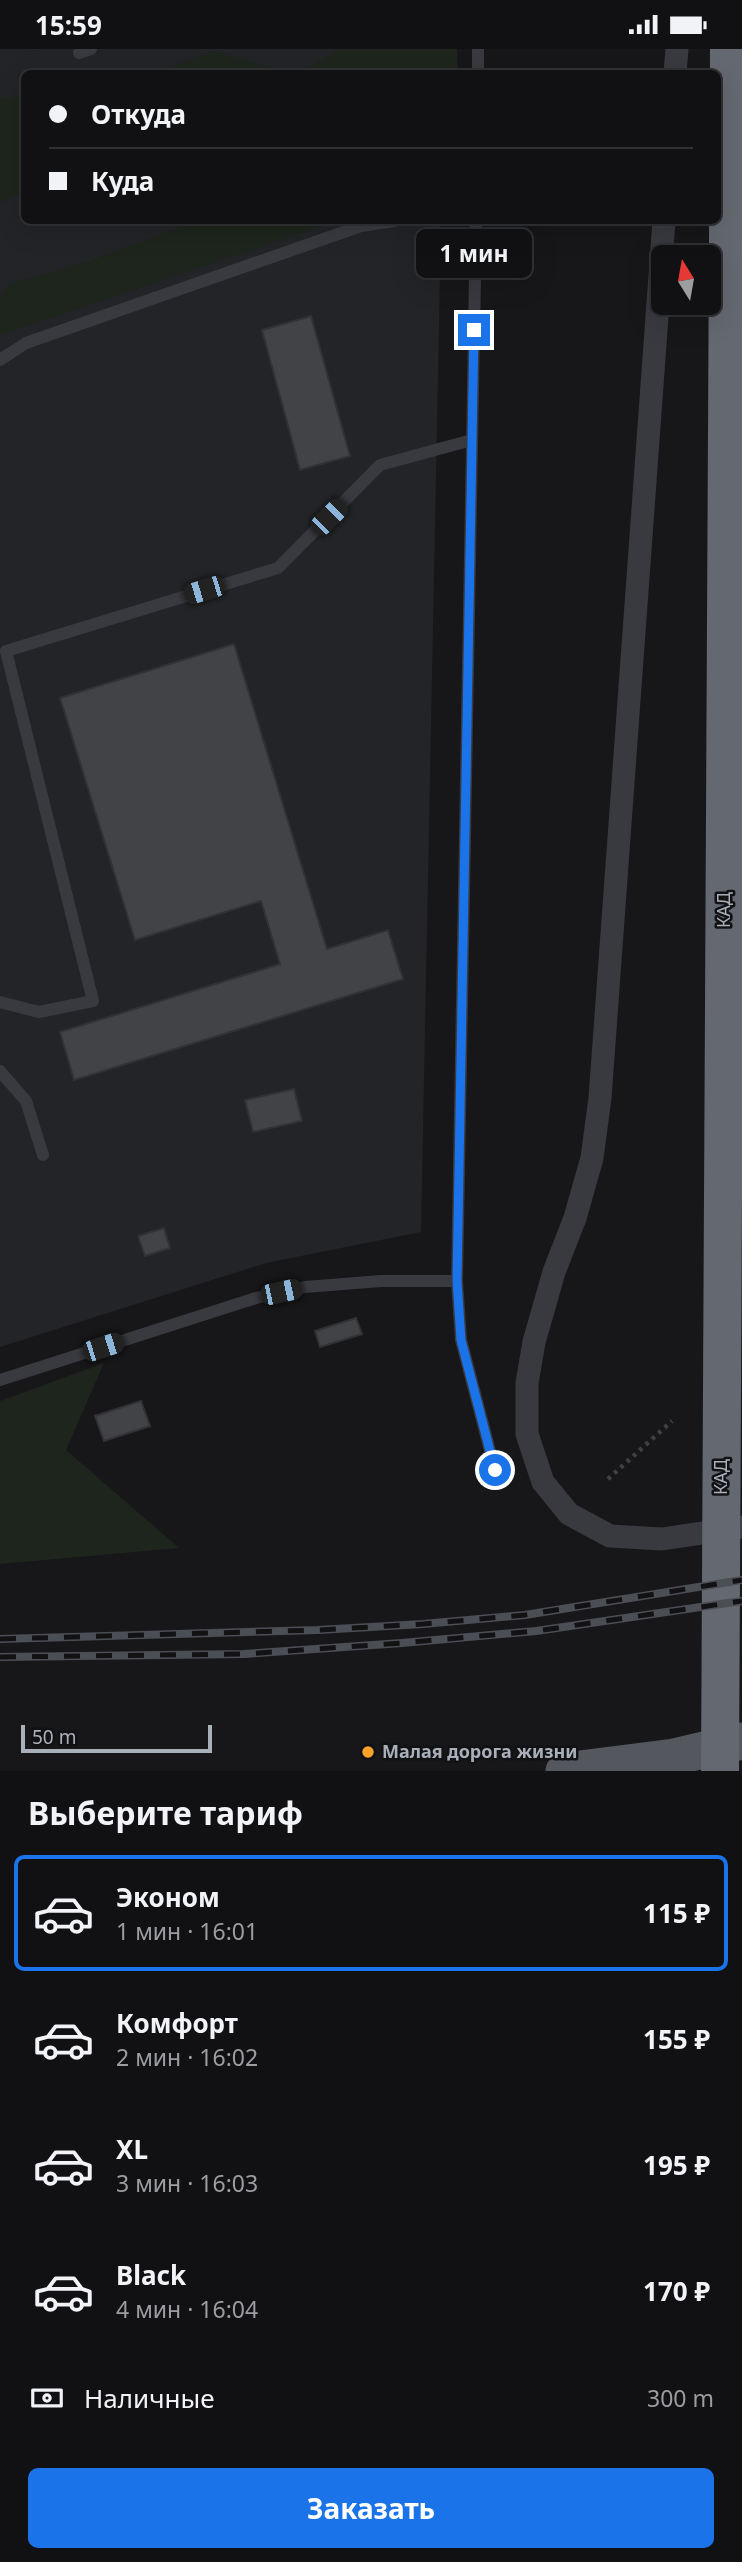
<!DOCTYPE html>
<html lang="ru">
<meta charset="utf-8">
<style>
:root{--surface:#111114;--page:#1a1a1d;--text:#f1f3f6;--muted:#9c9da0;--line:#303134;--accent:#1a73e8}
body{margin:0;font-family:"Noto Sans",sans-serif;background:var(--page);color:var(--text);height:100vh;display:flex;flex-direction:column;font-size:26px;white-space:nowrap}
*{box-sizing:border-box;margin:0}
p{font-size:23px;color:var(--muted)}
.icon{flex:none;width:38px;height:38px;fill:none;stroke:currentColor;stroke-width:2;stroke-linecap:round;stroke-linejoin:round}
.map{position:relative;height:1722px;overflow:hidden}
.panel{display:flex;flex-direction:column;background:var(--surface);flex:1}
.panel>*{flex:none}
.hud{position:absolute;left:21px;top:21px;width:700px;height:154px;border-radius:10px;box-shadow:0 7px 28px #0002,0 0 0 2px var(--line);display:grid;align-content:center;height:154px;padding:0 28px;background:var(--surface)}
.needle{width:46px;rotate:349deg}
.buttons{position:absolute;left:651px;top:196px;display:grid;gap:14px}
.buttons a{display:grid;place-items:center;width:70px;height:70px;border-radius:10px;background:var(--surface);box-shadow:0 7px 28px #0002,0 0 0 2px var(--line);font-size:35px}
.scale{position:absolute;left:21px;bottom:18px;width:191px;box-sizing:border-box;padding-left:7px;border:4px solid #a9b0ba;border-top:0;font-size:19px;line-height:24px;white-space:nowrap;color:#a9b0ba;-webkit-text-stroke:5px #121215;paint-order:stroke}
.end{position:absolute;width:32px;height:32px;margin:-16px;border:9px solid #1a73e8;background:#fff;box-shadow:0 0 0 4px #fff}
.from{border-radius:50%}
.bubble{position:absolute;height:49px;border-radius:10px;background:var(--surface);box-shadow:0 7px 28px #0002,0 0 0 2px var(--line);font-size:23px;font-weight:700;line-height:49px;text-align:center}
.car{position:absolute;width:21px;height:42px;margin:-21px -10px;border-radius:9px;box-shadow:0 0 5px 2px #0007;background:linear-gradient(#222 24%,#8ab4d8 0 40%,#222 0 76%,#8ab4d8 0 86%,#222 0)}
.hud b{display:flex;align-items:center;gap:24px;height:66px;font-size:26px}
.hud b+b{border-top:2px solid var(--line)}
.hud i{width:18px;height:18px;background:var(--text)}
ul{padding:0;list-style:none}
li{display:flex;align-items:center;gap:21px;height:116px;margin:0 14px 10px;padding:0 14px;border:4px solid transparent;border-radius:10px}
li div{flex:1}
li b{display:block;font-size:26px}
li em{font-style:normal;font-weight:700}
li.selected{border-color:var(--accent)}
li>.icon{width:63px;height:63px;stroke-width:1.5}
h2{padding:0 28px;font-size:32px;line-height:84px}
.pay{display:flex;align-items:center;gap:18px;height:77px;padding:0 28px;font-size:26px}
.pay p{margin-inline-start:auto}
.action{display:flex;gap:14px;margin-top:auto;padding:14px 28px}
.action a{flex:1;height:80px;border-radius:10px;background:var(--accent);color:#fff;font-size:28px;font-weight:700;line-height:80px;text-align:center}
.status{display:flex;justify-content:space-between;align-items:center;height:49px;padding:0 35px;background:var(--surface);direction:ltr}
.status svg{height:19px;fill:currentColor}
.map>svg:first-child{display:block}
</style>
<div class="status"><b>15:59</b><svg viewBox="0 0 49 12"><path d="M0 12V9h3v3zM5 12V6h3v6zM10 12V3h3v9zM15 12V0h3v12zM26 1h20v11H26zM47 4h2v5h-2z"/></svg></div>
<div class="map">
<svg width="742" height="1722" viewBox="0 0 742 1722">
<rect width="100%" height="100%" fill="#17171a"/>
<!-- built -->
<polygon fill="#232427" points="0,0 444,0 444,24 24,24 24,172 441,172 421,1183 266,1214 0,1298"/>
<!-- green -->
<g fill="#1d251d">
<polygon points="340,0 457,0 458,24 153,24 213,2 291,24 314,15"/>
<polygon points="24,46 24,143 0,153 0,50"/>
<polygon points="196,172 337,172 0,286 0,249 9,235 90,212"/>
<polygon points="104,1314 66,1401 179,1499 0,1515 0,1352"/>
</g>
<!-- building -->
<g fill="#414347" stroke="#313236" stroke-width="2">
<polygon points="311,267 350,407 300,421 262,281"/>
<polygon points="234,595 327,900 388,881 403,930 74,1031 60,983 280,915 261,852 135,891 60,649"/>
<polygon points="294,1040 302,1072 253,1083 245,1051"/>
<polygon points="164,1179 170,1199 145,1207 138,1187"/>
<polygon points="356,1269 362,1285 320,1298 315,1282"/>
<polygon points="141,1352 150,1377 104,1392 95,1367"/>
</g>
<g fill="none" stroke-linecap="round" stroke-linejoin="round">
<!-- path -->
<polyline stroke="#3e4146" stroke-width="4.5" stroke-dasharray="3.5 5" stroke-linecap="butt" points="608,1430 672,1372"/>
<!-- lane -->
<g stroke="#383a3f" stroke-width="12">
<polyline points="79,4 91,0"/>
<polyline points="478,24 478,0"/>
<polyline points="476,172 457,1232 461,1291 495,1421"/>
<polyline points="0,311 26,294 361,177 394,172"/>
<polyline points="0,953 39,963 93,952 6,602 278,519 380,416 472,391"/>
<polyline points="0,1022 26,1052 43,1106"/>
<polyline points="0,1331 256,1249 305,1238 381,1232 457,1232"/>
</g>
<!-- street -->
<g stroke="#383a3f" stroke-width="23">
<polyline points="675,24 677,0"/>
<polyline points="664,172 600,1049 592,1109 575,1169 554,1223 534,1293 527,1334 527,1385 543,1433 569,1465 610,1487 662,1490 742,1478"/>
</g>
<!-- primary -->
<polyline stroke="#54575e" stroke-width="37" points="564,1722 674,1708 742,1692"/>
<!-- highway -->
<polyline stroke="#646870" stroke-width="38" points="720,1722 729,0"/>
<defs>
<g id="rail">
<polyline points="0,1590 318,1581 423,1575 525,1566 742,1531"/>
<polyline points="0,1608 244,1605 402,1594 536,1582 742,1552"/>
</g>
</defs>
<!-- rail casing -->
<use href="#rail" stroke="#4b4e54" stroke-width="8"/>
<!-- rail -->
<use href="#rail" stroke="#121215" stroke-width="5" stroke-dasharray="16" stroke-linecap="butt"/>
</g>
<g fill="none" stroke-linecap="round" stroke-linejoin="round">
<!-- route -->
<polyline stroke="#1a73e8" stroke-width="9" points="474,281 457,1232 461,1291 495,1421"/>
</g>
<!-- markers -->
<circle fill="#ffa22a" stroke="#121215" stroke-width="2.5" cx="368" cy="1703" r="7"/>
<g text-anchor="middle" stroke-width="5" stroke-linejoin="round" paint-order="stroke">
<!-- street labels -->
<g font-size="18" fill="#a9b0ba" stroke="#121215">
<text transform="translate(724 861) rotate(-90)" y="6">КАД</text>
<text transform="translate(721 1428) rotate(-90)" y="6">КАД</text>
</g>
<!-- poi labels -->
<g font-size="18" font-weight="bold" fill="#a9b0ba" stroke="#121215" text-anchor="start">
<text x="382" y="1709">Малая дорога жизни</text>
</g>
</g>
</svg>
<div class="buttons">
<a><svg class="needle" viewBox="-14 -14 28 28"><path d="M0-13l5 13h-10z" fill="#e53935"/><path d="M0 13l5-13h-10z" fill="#9c9da0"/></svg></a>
</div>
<div class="scale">50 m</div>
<i class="end from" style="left:495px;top:1421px"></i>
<i class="end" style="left:474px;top:281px"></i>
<div class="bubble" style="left:416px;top:180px;width:116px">1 мин</div>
<i class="car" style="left:329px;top:468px;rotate:45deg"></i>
<i class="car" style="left:204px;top:541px;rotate:253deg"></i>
<i class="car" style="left:281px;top:1243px;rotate:78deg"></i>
<i class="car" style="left:103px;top:1298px;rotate:72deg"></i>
<div class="hud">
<b><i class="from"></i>Откуда</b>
<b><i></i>Куда</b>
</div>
</div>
<section class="panel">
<h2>Выберите тариф</h2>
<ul>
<li class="selected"><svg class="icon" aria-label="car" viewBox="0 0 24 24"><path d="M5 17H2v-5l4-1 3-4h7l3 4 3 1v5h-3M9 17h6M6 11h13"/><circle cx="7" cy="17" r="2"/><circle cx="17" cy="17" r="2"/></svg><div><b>Эконом</b><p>1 мин · 16:01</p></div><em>115 ₽</em></li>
<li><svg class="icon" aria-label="car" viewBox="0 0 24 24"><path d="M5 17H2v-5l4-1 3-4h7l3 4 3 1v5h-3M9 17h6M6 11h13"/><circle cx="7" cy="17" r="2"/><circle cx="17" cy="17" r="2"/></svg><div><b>Комфорт</b><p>2 мин · 16:02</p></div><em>155 ₽</em></li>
<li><svg class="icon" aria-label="car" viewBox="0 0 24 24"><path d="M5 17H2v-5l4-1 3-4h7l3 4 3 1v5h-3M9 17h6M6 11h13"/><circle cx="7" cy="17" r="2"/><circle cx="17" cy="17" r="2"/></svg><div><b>XL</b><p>3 мин · 16:03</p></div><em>195 ₽</em></li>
<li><svg class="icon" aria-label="car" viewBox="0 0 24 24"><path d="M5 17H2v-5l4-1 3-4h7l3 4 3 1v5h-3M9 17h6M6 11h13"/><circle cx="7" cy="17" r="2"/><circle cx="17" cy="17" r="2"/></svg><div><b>Black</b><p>4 мин · 16:04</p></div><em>170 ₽</em></li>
</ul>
<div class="pay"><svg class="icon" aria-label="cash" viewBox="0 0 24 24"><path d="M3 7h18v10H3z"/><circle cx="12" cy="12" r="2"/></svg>Наличные<p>300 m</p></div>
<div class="action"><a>Заказать</a></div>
</section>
